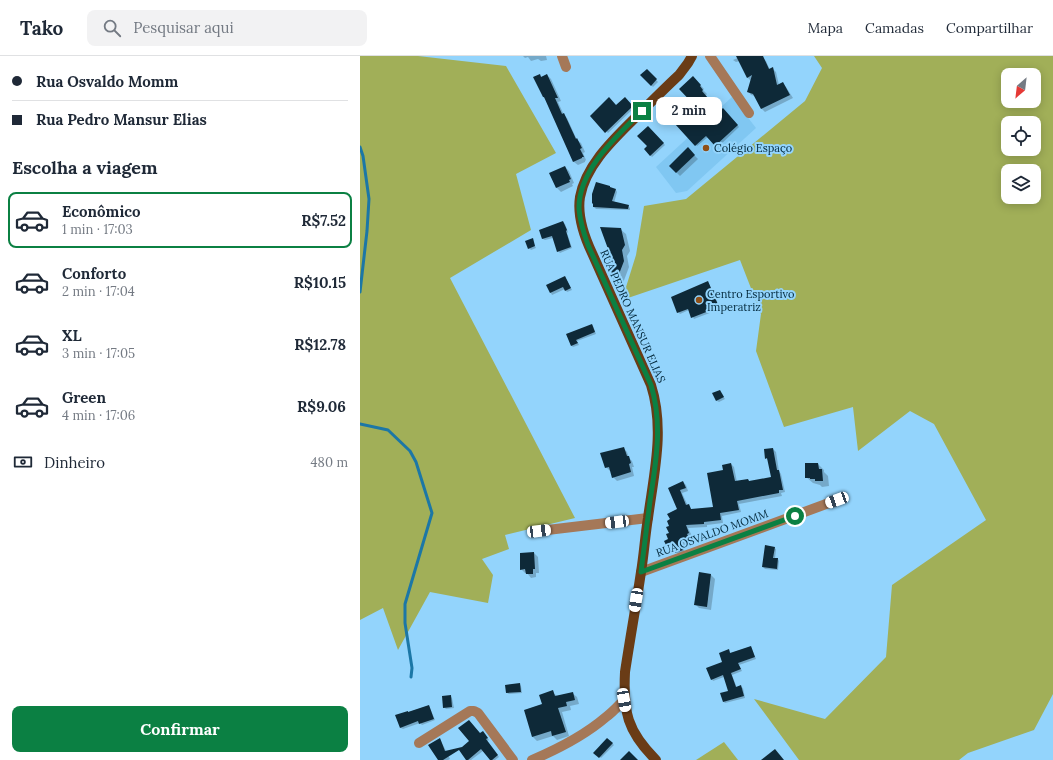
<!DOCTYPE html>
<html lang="pt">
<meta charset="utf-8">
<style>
:root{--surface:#fff;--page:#f2f2f3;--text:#1f2937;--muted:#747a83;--line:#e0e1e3;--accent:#0b8043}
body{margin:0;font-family:Lora,serif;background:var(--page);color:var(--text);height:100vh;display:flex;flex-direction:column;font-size:15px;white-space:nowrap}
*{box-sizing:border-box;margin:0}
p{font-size:13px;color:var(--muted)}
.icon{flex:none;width:22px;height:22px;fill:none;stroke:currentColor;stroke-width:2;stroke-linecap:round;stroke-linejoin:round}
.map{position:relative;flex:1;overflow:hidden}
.panel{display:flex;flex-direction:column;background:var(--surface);width:360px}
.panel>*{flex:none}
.banner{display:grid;align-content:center;height:88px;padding:0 12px;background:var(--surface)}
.needle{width:26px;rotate:208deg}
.controls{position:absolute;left:641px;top:12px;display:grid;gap:8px}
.controls a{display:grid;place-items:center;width:40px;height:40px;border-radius:8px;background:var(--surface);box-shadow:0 2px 10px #0003;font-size:20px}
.end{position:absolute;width:18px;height:18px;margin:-9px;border:5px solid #0b8043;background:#fff;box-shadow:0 0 0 2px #fff}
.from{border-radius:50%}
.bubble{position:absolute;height:28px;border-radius:8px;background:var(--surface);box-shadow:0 2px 10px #0003;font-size:13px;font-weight:700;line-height:28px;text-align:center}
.car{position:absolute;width:12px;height:24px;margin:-12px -6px;border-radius:5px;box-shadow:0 0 3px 1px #0007;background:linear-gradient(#fff 24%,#345 0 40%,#fff 0 76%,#345 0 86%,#fff 0)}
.banner b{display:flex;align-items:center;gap:14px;height:38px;font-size:15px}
.banner b+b{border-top:1px solid var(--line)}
.banner i{width:10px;height:10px;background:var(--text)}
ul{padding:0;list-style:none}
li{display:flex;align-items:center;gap:12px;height:56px;margin:0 8px 6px;padding:0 4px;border:2px solid transparent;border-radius:8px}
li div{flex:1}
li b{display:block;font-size:15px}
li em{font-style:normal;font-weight:700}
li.current{border-color:var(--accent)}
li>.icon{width:36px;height:36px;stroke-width:1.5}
h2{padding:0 12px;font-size:18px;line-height:48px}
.pay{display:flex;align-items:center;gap:10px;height:44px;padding:0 12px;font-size:15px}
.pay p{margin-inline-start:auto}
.action{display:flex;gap:8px;margin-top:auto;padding:8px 12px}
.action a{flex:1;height:46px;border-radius:8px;background:var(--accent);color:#fff;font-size:16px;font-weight:700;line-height:46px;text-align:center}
header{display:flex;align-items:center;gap:24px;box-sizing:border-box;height:56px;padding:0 20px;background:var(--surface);border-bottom:1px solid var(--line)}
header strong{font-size:19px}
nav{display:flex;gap:22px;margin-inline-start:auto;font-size:14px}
.search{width:280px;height:36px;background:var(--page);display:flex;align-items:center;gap:10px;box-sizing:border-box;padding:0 14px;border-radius:8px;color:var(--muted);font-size:15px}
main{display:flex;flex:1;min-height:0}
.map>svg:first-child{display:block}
</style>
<header>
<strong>Tako</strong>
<div class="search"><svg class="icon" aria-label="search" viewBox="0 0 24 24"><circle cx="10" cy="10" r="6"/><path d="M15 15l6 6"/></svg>Pesquisar aqui</div>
<nav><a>Mapa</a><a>Camadas</a><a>Compartilhar</a></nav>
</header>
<main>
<section class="panel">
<div class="banner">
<b><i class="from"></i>Rua Osvaldo Momm</b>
<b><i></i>Rua Pedro Mansur Elias</b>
</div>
<h2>Escolha a viagem</h2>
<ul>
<li class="current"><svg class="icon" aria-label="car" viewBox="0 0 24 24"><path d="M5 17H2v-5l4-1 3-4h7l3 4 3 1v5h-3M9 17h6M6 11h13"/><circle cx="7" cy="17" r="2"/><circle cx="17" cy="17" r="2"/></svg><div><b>Econômico</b><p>1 min · 17:03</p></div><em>R$7.52</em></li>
<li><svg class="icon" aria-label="car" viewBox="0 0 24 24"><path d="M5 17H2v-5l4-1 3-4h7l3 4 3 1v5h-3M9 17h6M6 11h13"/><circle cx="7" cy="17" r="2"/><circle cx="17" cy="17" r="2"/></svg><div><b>Conforto</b><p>2 min · 17:04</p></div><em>R$10.15</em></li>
<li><svg class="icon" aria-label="car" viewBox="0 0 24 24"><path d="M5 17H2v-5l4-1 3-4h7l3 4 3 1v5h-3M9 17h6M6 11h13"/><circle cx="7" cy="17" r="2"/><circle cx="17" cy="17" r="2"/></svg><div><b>XL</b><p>3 min · 17:05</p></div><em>R$12.78</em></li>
<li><svg class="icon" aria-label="car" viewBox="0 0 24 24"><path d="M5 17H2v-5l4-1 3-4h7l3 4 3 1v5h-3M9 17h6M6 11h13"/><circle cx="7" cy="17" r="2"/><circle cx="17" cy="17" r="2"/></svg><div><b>Green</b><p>4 min · 17:06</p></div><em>R$9.06</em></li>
</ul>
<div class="pay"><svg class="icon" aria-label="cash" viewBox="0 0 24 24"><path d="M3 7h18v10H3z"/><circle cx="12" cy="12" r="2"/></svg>Dinheiro<p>480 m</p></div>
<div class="action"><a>Confirmar</a></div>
</section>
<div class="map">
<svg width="693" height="704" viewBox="0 0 693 704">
<rect width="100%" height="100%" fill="#93d4fc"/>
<!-- built -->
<polygon fill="#80c7f2" points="372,41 396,72 327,135 316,137 296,111"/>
<!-- green -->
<g fill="#a1af58" fill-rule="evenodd">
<polygon points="0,0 58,0 146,10 196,97 156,118 171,174 90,222 215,462 145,479 149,493 122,503 133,519 128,547 70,536 38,594 23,552 0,564"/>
<path d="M454,0H693V638L674,674L608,697L599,704H439L394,643L465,663L526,601L532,529L626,464L574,368L550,355L498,395L493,351L424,371L396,295L401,258L380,204L262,244L276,199L284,150L326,143L445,45L462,12ZM648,19H674V45H648ZM648,67H674V93H648ZM648,115H674V141H648Z"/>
<polygon points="364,686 378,704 336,704"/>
</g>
<!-- shadow -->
<g fill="#0003">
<polygon points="163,0 186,0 187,4 181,5 178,3 171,5 168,1 165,2"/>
<polygon points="382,0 395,0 403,2 406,5 410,14 413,13 416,16 419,29 423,28 426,31 433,42 405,56 401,52 395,40 391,39 388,35 391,25 387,21 380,5 376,6 373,4"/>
<polygon points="287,14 298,26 293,31 281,19"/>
<polygon points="179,19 182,21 187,19 191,23 201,45 198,46 204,59 207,62 217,84 221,87 225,96 223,97 226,104 225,105 225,106 218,109 214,106 187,44 183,41"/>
<polygon points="333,21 344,33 343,34 347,38 345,40 351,46 341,55 320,33"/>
<polygon points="265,43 274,52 248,77 231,60 256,50"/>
<polygon points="363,54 379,71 358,91 348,81 337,90 316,68 345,70"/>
<polygon points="288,71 305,89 292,101 285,93 288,90"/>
<polygon points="328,93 338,103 320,120 310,110"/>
<polygon points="205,111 209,115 214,127 212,128 213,130 201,136 197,132 190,118"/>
<polygon points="252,133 256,134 257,136 254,147 268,150 270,152 270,154 236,153 234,151"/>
<polygon points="203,166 205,168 208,176 207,177 212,192 200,197 198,195 193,182 185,184 183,183 180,174"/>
<polygon points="260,173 266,178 270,195 267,200 269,211 260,235 255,230 250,203 253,202"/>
<polygon points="172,184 176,192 171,194 169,192"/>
<polygon points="205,221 212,234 207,236 205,233 192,239 187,229"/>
<polygon points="348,227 349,228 360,253 334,263 329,254 320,258 318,256"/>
<polygon points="232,269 233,270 236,278 217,285 219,289 213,291 211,289 207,278"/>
<polygon points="361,337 365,343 359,346 357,345"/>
<polygon points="263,392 267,396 269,402 272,405 274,411 272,411 274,420 257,425 253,421 251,415 250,415 246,411"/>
<polygon points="413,393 416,396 419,415 421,418 425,436 421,437 422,440 379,448 381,456 362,460 363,467 347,469 347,471 328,472 332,480 330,481 332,486 323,490 325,497 319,499 315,494 311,495 308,492 310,470 318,454 309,432 323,426 326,429 328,435 322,437 328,450 332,454 354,452 365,415 371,408 374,411 377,426 388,424 390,426 412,422 409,405 406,402"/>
<polygon points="458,408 464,414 464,416 468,420 469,430 462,431 460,429 453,427 446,421"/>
<polygon points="414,492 416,493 415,503 418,503 419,505 418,514 405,513 403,511"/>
<polygon points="174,497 178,501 179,517 176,517 176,521 171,522 167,517 165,517 161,513"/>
<polygon points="340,517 351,519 355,523 351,554 339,552 335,548"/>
<polygon points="391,591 392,593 396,603 379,609 382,615 372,619 377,632 381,631 383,632 385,642 365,647 364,646 370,636 364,621 353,625 352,623 364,607 369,594 371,598"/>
<polygon points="159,628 161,630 162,637 149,638 147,637"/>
<polygon points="192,636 197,640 212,637 217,641 219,648 210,650 211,654 202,656 209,680 197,684 193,680 177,685 172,680 183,649"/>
<polygon points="90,640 92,642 94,652 86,653 84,651"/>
<polygon points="69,650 70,652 75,664 62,669 60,667 43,673 41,672 37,660"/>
<polygon points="125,678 129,684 127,685 139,701 135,704 131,704 123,695 111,704 107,704"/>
<polygon points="80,683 90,703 88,704 79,704"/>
<polygon points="247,683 254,689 241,702 235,696"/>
</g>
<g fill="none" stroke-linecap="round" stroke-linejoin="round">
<!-- stream -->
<g stroke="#1c77a6" stroke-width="3">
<polyline points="0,91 3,100 9,143 7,175 0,236"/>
<polyline points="0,368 28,374 50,395 56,406 72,457 45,548 45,567 52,612 51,621"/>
</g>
</g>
<!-- building -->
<g fill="#0e2938">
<polygon points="376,0 403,0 409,13 413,11 417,29 423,26 430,39 401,53 393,38 387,36 392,19 387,22"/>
<polygon points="287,13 297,23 291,30 280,19"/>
<polygon points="180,18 181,21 187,18 198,42 195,42 202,58 204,57 216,83 217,82 222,92 220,93 224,101 222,101 222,102 213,106 184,41 183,41 173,21"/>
<polygon points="333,20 341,29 340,30 343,34 342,35 348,42 337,52 319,33"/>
<polygon points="249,41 256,49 265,41 273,50 245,77 230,60"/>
<polygon points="363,52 378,69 355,90 346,80 335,90 315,68 331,53 345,69"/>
<polygon points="288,70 304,87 290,100 284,93 287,90 277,80"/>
<polygon points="328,91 335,99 316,117 309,110"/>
<polygon points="205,110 211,123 209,124 210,126 196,132 189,117"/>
<polygon points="236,126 250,130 250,131 256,133 252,145 269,149 268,153 233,151 233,148 232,147 232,138"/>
<polygon points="203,165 207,174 206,175 211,191 197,196 192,180 182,183 179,174"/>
<polygon points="240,171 261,172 265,189 262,194 264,205 254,231 249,202 251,201"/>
<polygon points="173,182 175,190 168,193 165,185"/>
<polygon points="205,220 211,232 205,235 203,231 190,237 186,229"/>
<polygon points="348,225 359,251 331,262 328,253 317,257 311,241"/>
<polygon points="232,268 235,276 216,284 218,287 211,290 206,278"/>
<polygon points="360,334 364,341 356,345 352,337"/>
<polygon points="264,391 267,400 269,400 271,407 269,408 271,416 252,422 249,411 245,412 240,397"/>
<polygon points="413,392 417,414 419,414 423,434 419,434 419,437 377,445 379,454 360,457 361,464 344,466 344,468 326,469 329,477 327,478 330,483 321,487 323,494 315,497 312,491 308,493 304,485 308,483 306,478 309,477 306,471 309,470 307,465 310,463 307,458 317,453 308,432 323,425 326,432 320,434 326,449 329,448 331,453 353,451 347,417 363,414 362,409 371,407 375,425 388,423 389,425 411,421 407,402 405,403 404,393"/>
<polygon points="445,407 458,407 459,413 462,413 463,425 455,425 455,423 450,423 450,422 445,422"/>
<polygon points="405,489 415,491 413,502 418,502 417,513 402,511"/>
<polygon points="174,496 175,513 173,513 173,518 166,518 165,513 160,514 160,497"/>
<polygon points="339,516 351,518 347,551 334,549"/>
<polygon points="391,590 395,601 378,607 381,613 371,617 376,631 381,629 384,640 363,646 360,637 368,635 363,619 351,624 346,612 362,606 359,597 369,593 370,597"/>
<polygon points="160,627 161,636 146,637 145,629"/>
<polygon points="193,634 195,640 213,636 215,644 206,646 207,650 198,652 206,676 192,680 191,675 172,681 164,654 182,648 179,639"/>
<polygon points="91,639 92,651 83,652 82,640"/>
<polygon points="69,649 74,663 59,668 58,665 40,672 35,659 48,655 48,656"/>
<polygon points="109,664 120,677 123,675 128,682 126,683 138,699 132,704 130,704 121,693 108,704 106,704 99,694 83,704 78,704 68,689 80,682 85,695 102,691 109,685 98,672"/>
<polygon points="247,682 253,687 239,702 233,697"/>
<polygon points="415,693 424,704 401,704"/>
<polygon points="269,695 278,704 260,704"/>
</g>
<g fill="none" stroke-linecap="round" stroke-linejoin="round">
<!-- minor -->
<g stroke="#a57858" stroke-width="10">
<polyline points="202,0 206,11"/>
<polyline points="350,0 389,57"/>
<polyline points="179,475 288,462"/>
<polyline points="281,516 477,444"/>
<polyline points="59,687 110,655 114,655 118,657 153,704"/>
<path d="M172,704C198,693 225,679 246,661C253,656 258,650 264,644"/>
</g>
<!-- major -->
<path stroke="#6a3c16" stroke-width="10" d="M296,704C267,675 263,656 265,616C270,583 276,550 281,516C284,498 285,480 288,462C294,417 305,373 291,329L232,197C224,180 217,160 220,141C226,108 255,82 277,60C291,46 305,32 319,19L328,7L332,0"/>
</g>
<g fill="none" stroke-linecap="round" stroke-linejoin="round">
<!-- route -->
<path stroke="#0b8043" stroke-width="5" d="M282,55C257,80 218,114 219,153C220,165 224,178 228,189L291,329C303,368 296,406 290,445C287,469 284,492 281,516L435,460"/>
</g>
<!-- markers -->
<g fill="#8f4f17" stroke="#93d4fc" stroke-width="1.5">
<circle cx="346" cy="92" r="4"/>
<circle cx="339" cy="244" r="4"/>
</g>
<g text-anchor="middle" stroke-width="4" stroke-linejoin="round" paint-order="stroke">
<!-- poi labels -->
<g font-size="11" fill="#03293c" stroke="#93d4fc" text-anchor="start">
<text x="354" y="96">Colégio Espaço</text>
<text x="347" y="242">Centro Esportivo<tspan x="347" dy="13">Imperatriz</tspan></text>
</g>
<!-- street labels -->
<g font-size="11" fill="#03293c" stroke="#93d4fc">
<text transform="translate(273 260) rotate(66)" y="4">RUA PEDRO MANSUR ELIAS</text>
<text transform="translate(352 477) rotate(-20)" y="4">RUA OSVALDO MOMM</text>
</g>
</g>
</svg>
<div class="controls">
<a><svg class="needle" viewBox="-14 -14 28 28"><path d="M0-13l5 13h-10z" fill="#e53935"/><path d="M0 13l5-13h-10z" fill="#747a83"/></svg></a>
<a><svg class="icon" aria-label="locate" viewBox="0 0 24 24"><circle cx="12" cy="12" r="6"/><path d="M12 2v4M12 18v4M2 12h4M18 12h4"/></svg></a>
<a><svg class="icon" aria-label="layers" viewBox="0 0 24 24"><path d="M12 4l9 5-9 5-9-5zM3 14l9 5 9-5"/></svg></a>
</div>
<i class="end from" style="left:435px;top:460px"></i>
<i class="end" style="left:282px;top:55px"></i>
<div class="bubble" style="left:296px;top:41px;width:66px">2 min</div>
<i class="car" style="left:477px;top:444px;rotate:250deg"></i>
<i class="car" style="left:257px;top:466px;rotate:263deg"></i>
<i class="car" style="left:179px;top:475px;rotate:83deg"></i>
<i class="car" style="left:276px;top:544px;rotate:189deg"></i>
<i class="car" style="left:264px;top:644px;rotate:170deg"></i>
</div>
</main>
